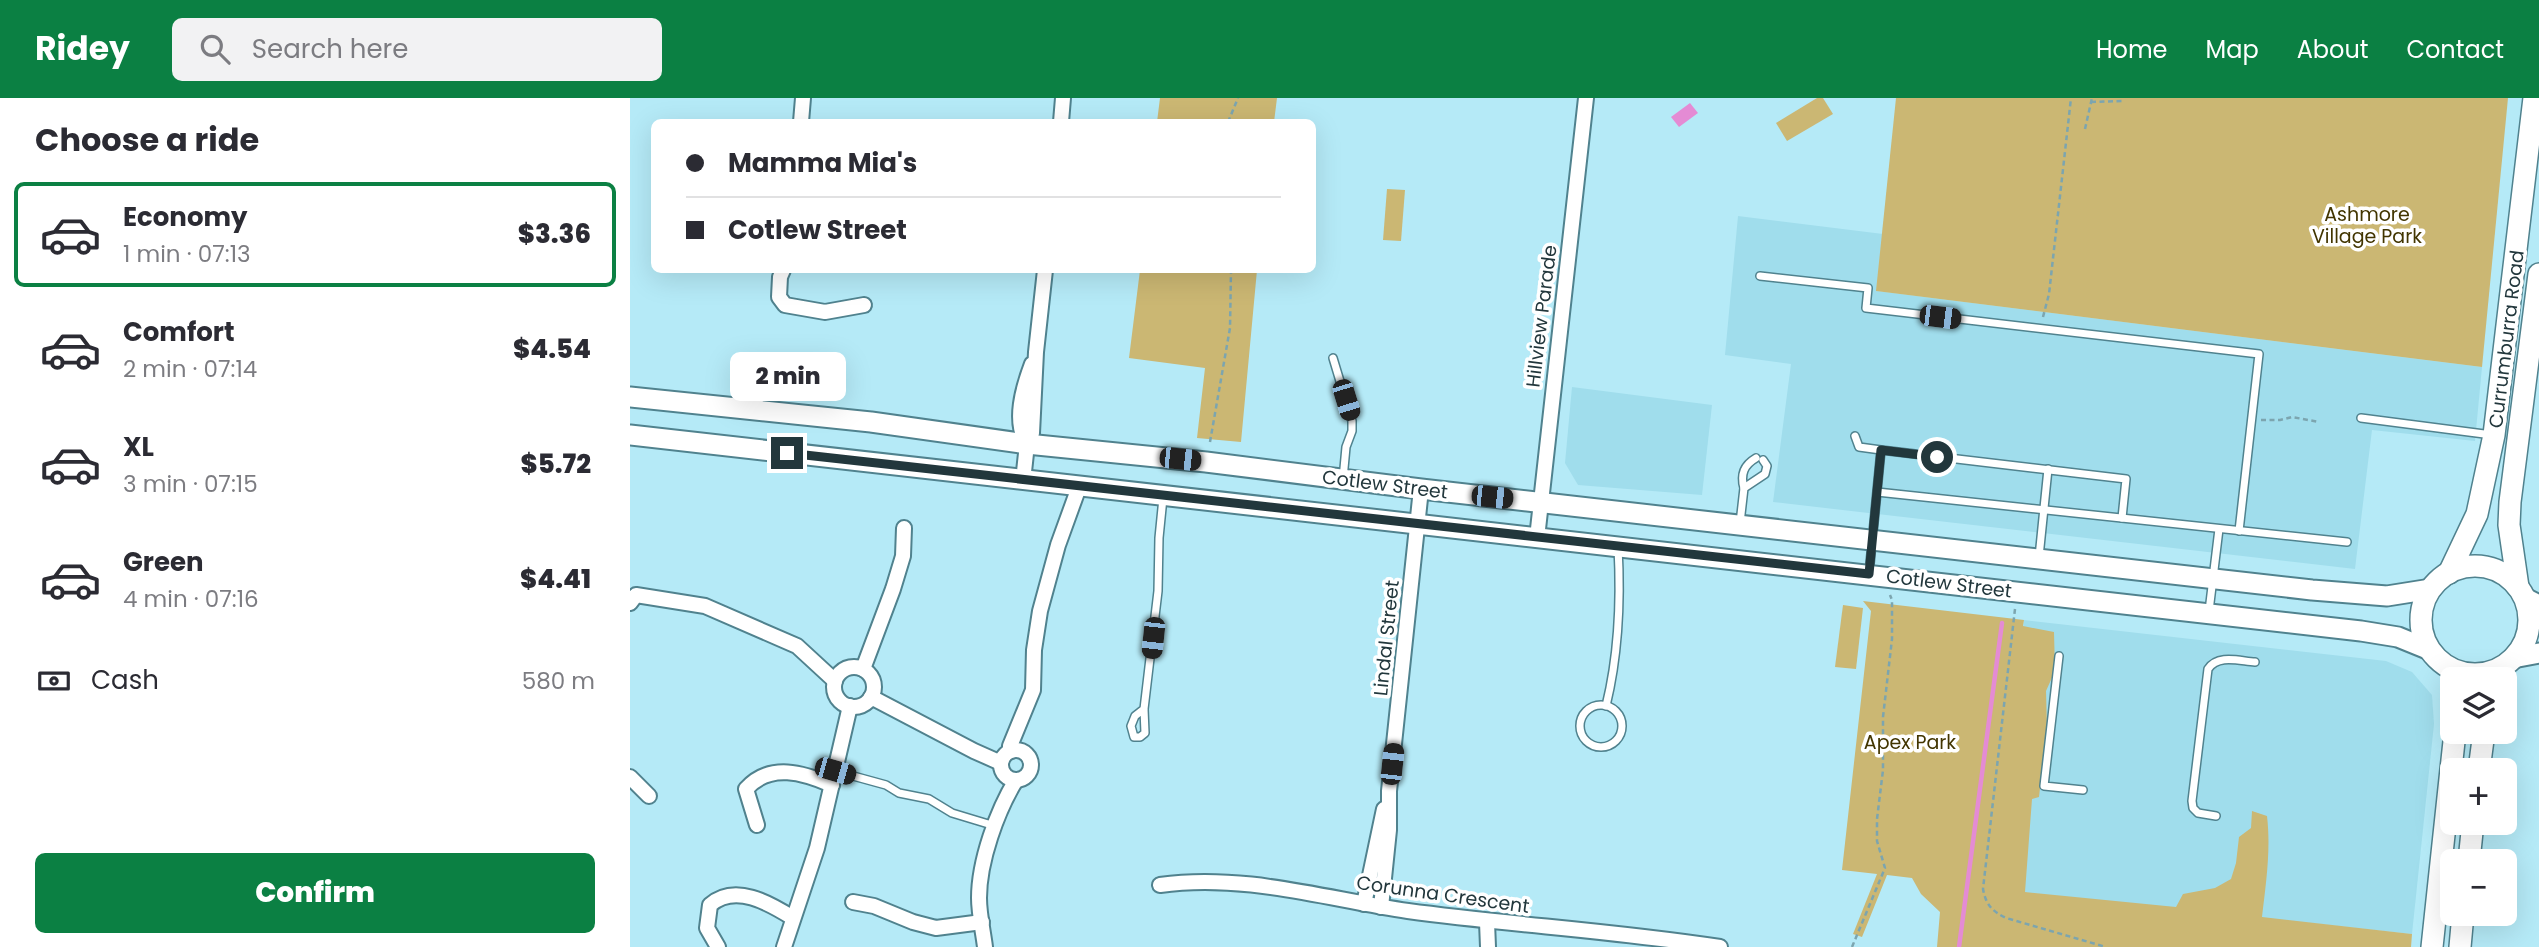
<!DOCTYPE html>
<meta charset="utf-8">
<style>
:root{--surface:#fff;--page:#f2f2f3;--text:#2b2b33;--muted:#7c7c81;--line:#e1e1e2;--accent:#0b8043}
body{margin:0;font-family:Poppins,sans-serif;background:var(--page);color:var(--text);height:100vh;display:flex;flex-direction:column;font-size:26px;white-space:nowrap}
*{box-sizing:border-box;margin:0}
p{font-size:23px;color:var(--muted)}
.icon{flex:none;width:38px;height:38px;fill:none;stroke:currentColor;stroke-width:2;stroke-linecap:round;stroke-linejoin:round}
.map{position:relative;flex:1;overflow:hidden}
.details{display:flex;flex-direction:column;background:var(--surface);width:630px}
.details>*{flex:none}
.hud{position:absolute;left:21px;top:21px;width:665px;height:154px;border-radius:10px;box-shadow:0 7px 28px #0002;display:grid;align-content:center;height:154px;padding:0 35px;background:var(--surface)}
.fabs{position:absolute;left:1810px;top:569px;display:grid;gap:14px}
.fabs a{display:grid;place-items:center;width:77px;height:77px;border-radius:10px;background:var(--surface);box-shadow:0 7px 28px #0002;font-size:35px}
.end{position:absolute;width:32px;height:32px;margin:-16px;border:9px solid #22373c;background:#fff;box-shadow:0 0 0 4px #fff}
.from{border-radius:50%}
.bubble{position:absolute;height:49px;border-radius:10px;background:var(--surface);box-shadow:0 7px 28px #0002;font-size:23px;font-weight:800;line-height:49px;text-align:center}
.car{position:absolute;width:21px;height:42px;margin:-21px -10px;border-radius:9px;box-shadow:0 0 5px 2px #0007;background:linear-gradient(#222 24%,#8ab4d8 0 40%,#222 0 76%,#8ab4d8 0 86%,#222 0)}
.hud b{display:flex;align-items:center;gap:24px;height:66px;font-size:26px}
.hud b+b{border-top:2px solid var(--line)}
.hud i{width:18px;height:18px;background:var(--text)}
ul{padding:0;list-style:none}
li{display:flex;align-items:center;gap:21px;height:105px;margin:0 14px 10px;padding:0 21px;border:4px solid transparent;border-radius:10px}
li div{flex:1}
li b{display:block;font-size:26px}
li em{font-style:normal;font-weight:800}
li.selected{border-color:var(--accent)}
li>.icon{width:63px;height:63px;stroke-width:1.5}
h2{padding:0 35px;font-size:32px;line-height:84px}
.pay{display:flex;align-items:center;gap:18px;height:77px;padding:0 35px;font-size:26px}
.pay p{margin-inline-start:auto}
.primary-button{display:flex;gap:14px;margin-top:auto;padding:14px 35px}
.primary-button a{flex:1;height:80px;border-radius:10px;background:var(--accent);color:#fff;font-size:28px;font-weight:800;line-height:80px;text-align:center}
header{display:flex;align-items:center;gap:42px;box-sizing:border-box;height:98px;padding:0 35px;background:var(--accent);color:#fff}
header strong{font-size:33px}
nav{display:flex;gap:38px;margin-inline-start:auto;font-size:24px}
.search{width:490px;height:63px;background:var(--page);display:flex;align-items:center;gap:18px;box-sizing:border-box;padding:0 24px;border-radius:10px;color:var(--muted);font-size:26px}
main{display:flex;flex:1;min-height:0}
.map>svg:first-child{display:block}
</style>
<header>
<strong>Ridey</strong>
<div class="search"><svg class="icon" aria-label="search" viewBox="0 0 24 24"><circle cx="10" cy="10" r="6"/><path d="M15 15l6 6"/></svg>Search here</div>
<nav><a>Home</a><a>Map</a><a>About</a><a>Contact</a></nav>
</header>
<main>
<section class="details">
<h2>Choose a ride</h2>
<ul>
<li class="selected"><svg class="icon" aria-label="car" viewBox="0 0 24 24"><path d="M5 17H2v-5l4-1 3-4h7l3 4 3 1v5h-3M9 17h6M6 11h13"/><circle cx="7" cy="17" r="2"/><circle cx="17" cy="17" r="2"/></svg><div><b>Economy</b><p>1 min · 07:13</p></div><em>$3.36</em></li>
<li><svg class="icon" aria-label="car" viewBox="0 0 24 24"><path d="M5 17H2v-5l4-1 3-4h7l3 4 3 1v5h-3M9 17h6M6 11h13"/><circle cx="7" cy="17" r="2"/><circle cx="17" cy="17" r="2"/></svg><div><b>Comfort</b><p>2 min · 07:14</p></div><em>$4.54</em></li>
<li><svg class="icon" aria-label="car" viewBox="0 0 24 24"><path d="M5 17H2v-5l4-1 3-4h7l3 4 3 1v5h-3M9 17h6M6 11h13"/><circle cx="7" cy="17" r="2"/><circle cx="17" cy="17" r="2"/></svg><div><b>XL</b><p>3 min · 07:15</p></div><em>$5.72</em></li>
<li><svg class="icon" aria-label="car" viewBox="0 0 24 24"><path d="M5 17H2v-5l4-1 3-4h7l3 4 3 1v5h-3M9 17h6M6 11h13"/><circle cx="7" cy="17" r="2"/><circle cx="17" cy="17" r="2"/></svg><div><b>Green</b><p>4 min · 07:16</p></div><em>$4.41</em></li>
</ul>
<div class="pay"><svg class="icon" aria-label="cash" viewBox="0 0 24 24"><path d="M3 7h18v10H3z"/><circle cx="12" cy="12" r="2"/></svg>Cash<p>580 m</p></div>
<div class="primary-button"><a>Confirm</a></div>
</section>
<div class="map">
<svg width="1909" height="849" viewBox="0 0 1909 849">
<rect width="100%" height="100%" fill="#b5eaf7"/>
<!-- built -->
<g fill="#a0ddec">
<polygon points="1108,118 1253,136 1247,193 1852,269 1845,343 1742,332 1725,471 1143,404 1161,266 1095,257"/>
<polygon points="942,289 1082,307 1072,397 948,387 935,365"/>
<polygon points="1394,522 1756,563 1782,574 1802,597 1804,626 1782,836 1363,791"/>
</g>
<!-- green -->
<g fill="#cbb773">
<polygon points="530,0 647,0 644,24 527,24"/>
<polygon points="1187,0 1193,0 1203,16 1157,43 1146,25"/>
<polygon points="1266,0 1878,0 1852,269 1246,193"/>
<polygon points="757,91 775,92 771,143 753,142"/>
<polygon points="510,172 627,172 611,344 567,340 575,270 499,260"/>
<path d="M1233,503L1394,522L1393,528L1424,534L1425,573L1416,593L1417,630L1409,699L1402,701L1395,794L1546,809L1553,796L1585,790L1601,781L1606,765L1609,739L1621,730L1622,713L1637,718C1641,752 1636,785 1632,819L1782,836L1781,849H1307L1310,814L1291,796L1282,780L1257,777L1232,839L1223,836L1247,776L1212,772L1241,513Z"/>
<polygon points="1213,507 1233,510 1226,571 1205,569"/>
</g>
<!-- water -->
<polygon fill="#e48bd4" points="1060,5 1068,15 1049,29 1041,19"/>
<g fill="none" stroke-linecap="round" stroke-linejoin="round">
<!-- stream -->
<polyline stroke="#e48bd4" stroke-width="4.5" points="1329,849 1372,525"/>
<defs>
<g id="lane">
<polyline points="1130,178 1238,190 1236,210 1629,256 1609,433"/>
<polyline points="703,260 722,323 722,333 716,349 713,381"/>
<polyline points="1731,320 1862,337"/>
<polyline points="1225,338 1229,349 1251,352 1496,381 1492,420"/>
<path d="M1114,390C1110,376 1114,367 1126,360"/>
<polyline points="1247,394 1717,444"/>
<polyline points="1110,425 1114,390 1135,376 1137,368 1133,362"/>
<polyline points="1409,459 1418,371"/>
<polyline points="1239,476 1251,352"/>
<polyline points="1579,513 1589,431"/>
<polyline points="1429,558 1414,688 1453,692"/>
<circle cx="971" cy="628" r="21"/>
<path d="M976,608C989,555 991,503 988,449"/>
<polyline points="514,611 505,618 501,628 504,639 510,639 515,635 514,611 528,493 529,440 533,400"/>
<polyline points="205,673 256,687 269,695 299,701 322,715 365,728"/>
<path d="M1586,718L1568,715L1563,710L1562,703L1578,571C1588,556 1609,563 1625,564"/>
</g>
<g id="street">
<polyline points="171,24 173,0"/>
<polyline points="431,24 433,0"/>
<polyline points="153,172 150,179 149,199 155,207 195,214 234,207"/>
<path d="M397,346C383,323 393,290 402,266"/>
<polyline points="393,383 397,346 402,335 406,254 415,172"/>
<polyline points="907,440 956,0"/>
<polyline points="0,505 6,497 75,508 167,548 205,583"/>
<circle cx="224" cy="589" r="20"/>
<polyline points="233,571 263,491 273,458 274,430"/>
<polyline points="241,599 344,653 371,665"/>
<circle cx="386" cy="667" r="15"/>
<polyline points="381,653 380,648 403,592 404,552 410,513 428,447 449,389"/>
<polyline points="0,679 19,698"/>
<path d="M127,727L116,691C140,664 174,675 202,687"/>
<path d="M530,787C613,775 696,801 778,813C882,827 987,833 1090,849"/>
<polyline points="223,804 244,808 283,824 306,830 352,824"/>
<polyline points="734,806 754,711"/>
<polyline points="751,809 759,732 759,693 791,391"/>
<polyline points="857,824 858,849"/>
<path d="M88,849L77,830L80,807C105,785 139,805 163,820"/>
<polyline points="154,849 187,750 220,608"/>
<path d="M355,849C353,833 349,816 349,800C349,763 367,713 386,682"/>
</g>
<g id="secondary">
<polyline points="0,299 241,324 397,346 576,364 791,391 1682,492 1757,498 1801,491"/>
<polyline points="0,337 1731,533 1768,539 1800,552"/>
<polyline points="1895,500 1909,507"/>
<polyline points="1883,560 1909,555"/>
</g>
<g id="primary">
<circle cx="1845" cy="522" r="54"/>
<polyline points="1819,475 1847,416 1864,337 1904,0"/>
<polyline points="1888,489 1879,427 1880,404 1909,176"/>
<polyline points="1849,672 1854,634"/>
<polyline points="1839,763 1843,724"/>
<polyline points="1802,849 1825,634"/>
<polyline points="1830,849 1833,816"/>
</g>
</defs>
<!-- lane casing -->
<use href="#lane" stroke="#50828e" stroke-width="10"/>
<!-- street casing -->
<use href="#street" stroke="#50828e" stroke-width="18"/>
<!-- secondary casing -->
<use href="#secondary" stroke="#50828e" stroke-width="23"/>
<!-- primary casing -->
<use href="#primary" stroke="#50828e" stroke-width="24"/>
<!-- path -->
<g stroke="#7ca5af" stroke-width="2.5" stroke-dasharray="5 3.5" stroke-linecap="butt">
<polyline points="1461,4 1493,3"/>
<polyline points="598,24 608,0"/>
<polyline points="1455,31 1462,0"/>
<polyline points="1413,219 1419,196 1441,0"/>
<polyline points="1631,322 1650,322 1662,319 1689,324"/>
<polyline points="580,344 600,230 601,172"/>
<path d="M1385,511L1353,791C1356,807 1362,813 1376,820L1476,849"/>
<polyline points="1222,849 1255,770 1247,743 1247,721 1253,672 1253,619 1262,541 1262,502 1260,497"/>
</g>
<!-- lane -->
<use href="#lane" stroke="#fff" stroke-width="7"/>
<!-- street -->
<use href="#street" stroke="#fff" stroke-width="14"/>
<!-- secondary -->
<use href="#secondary" stroke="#fff" stroke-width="19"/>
<!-- primary -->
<use href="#primary" stroke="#fff" stroke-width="21"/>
</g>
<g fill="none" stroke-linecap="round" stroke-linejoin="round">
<!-- route -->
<polyline stroke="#22373c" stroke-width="9" points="157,355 1239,476 1251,352 1307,359"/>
</g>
<g text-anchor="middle" stroke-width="7" stroke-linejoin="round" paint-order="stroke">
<!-- park labels -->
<g font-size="19" fill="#423500" stroke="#fff">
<text x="1737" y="123">Ashmore<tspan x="1737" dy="22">Village Park</tspan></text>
<text x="1280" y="651">Apex Park</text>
</g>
<!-- street labels -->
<g font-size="19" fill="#22373c" stroke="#fff">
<text transform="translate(911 218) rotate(-83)" y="7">Hillview Parade</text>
<text transform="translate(1876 241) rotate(-83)" y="7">Currumburra Road</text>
<text transform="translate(755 386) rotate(7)" y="7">Cotlew Street</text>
<text transform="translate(1319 485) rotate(7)" y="7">Cotlew Street</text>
<text transform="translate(756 540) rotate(-84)" y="7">Lindal Street</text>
<text transform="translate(813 796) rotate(8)" y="7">Corunna Crescent</text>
</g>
</g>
</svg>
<div class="fabs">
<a><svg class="icon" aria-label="layers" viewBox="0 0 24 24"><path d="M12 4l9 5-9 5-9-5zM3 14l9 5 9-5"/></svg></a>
<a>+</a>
<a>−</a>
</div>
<i class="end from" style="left:1307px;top:359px"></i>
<i class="end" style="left:157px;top:355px"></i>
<div class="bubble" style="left:100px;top:254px;width:116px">2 min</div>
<i class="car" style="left:1310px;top:219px;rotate:97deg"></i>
<i class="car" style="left:716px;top:302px;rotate:163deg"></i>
<i class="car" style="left:550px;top:361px;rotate:96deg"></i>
<i class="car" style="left:862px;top:399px;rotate:96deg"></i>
<i class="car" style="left:523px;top:540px;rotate:186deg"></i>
<i class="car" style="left:762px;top:666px;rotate:6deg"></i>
<i class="car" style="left:205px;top:673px;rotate:106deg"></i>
<div class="hud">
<b><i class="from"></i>Mamma Mia's</b>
<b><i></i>Cotlew Street</b>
</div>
</div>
</main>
